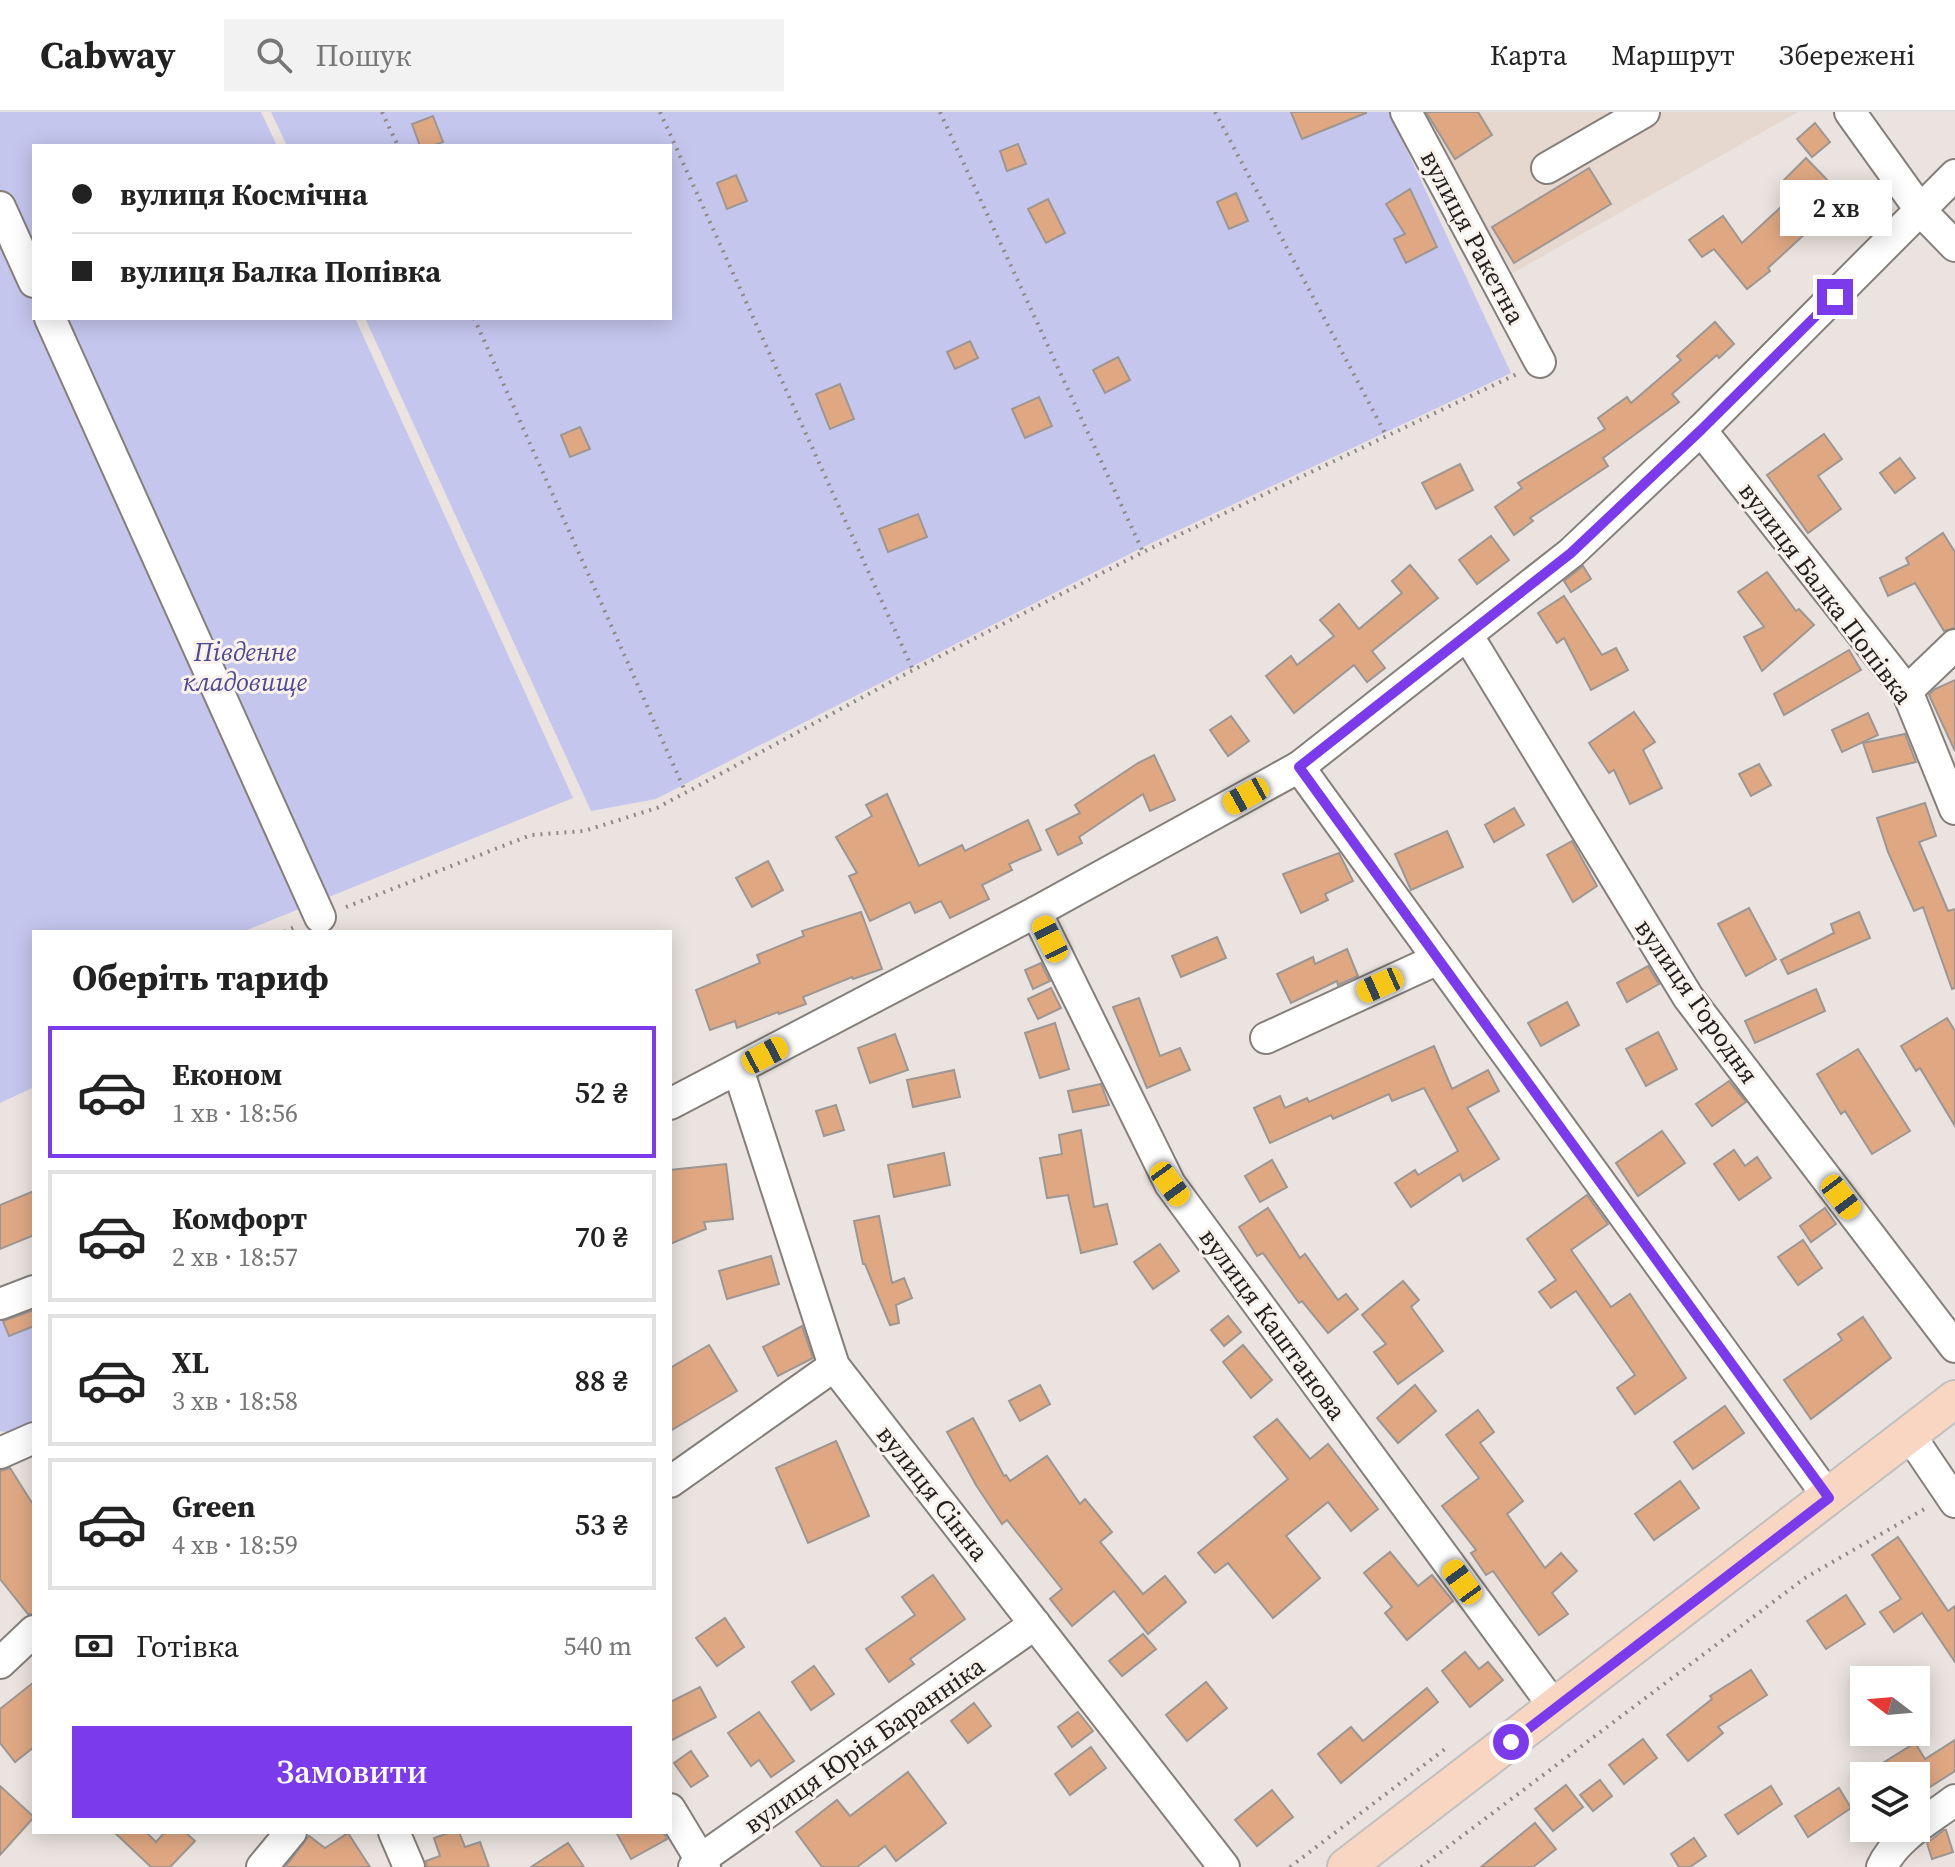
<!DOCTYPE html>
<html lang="uk">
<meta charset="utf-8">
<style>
:root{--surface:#fff;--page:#f2f2f2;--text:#222;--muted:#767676;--line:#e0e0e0;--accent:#7c3aed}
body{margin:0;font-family:"Source Serif 4",serif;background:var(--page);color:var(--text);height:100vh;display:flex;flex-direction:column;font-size:30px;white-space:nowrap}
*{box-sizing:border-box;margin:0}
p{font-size:26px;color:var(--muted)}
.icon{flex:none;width:44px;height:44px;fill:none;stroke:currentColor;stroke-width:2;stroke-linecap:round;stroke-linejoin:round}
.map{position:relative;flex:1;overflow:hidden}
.drawer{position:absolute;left:32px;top:818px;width:640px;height:904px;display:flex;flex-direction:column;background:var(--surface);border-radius:0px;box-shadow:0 4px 20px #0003}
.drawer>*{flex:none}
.guide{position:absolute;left:32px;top:32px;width:640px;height:176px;border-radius:0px;box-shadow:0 4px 20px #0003;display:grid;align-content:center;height:176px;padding:0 40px;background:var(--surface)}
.needle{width:52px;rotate:286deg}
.buttons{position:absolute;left:1850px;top:1554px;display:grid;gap:16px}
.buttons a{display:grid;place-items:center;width:80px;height:80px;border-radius:0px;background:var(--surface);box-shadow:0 4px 20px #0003;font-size:40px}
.end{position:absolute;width:36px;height:36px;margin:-18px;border:10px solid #7c3aed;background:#fff;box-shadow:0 0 0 4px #fff}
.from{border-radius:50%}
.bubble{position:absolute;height:56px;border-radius:0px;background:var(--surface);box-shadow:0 4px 20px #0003;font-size:26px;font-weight:600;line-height:56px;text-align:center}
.car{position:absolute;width:24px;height:48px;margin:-24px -12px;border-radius:10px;box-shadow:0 0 6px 2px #0007;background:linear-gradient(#f5c518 24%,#345 0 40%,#f5c518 0 76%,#345 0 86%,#f5c518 0)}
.guide b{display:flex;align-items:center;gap:28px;height:76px;font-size:30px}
.guide b+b{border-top:2px solid var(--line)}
.guide i{width:20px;height:20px;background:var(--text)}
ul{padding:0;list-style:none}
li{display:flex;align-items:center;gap:24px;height:132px;margin:0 16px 12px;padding:0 24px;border:4px solid var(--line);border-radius:0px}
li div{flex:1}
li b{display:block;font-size:30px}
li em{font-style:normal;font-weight:600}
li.active{border-color:var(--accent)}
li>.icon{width:72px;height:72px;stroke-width:1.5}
h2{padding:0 40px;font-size:36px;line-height:96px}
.pay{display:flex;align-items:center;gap:20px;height:88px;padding:0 40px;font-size:30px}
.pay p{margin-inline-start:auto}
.cta{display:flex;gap:16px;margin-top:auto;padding:16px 40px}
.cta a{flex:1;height:92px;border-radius:0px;background:var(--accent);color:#fff;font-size:32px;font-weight:600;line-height:92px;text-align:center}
header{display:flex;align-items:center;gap:48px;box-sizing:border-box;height:112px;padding:0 40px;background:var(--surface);border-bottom:2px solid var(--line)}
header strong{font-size:38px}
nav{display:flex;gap:44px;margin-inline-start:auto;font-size:28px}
.search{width:560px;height:72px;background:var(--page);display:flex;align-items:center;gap:20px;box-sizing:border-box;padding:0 28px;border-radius:0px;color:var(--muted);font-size:30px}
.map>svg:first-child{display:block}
</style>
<header>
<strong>Cabway</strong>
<div class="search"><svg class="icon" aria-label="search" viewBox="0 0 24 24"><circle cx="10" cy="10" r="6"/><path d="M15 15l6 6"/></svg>Пошук</div>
<nav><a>Карта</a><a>Маршрут</a><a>Збережені</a></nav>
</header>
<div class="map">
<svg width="1955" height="1755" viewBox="0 0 1955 1755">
<rect width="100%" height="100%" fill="#eae3df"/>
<!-- built -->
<polygon fill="#e6d8cf" points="1418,0 1798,0 1513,161"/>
<!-- green -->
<g fill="#c5c6ee">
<polygon points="0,0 261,0 277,34 34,34 34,206 355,206 573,686 242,820 34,820 34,975 0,991"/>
<polygon points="271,0 1389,0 1511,261 1141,436 656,687 591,699 365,206 670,206 670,34 287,34"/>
<polygon points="34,1190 34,1316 19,1323 0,1319 0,1203"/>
</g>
<!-- building -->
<g fill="#dfa883" stroke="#9d9692" stroke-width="2">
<polygon points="1291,0 1366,0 1366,1 1302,27"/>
<polygon points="1426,0 1478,0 1492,23 1455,47"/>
<polygon points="433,4 443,30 432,34 420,34 412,12"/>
<polygon points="1815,11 1830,30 1812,45 1797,27"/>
<polygon points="1018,32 1026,52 1007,59 1000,39"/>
<polygon points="1806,46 1837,78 1826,89 1833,96 1768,156 1770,159 1747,177 1714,137 1702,145 1689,128 1723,104 1742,131 1794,83 1782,70"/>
<polygon points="1589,56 1611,92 1514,151 1492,115"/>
<polygon points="736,63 747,89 727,97 717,71"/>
<polygon points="1410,77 1437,135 1406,151 1394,127 1405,122 1386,92"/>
<polygon points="1236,81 1248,109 1229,117 1217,90"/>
<polygon points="1048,87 1065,121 1046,131 1028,97"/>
<polygon points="1715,210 1734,232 1719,246 1717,243 1672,282 1679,290 1603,346 1608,354 1530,406 1533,409 1514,423 1495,395 1522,376 1518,371 1605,317 1598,306 1627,285 1631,291 1681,248 1677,244"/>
<polygon points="970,229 978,246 955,257 947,240"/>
<polygon points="1118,245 1130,268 1105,281 1093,258"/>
<polygon points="840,272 854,307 830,317 816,282"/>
<polygon points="1039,285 1052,314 1025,326 1012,297"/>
<polygon points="580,315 590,337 570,345 561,323"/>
<polygon points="1824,322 1842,347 1818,364 1841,397 1808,421 1767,363"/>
<polygon points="1900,346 1915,366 1895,381 1880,361"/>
<polygon points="1460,352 1473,378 1436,397 1422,371"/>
<polygon points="918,402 927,425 888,440 879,417"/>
<polygon points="1943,421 1955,440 1955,516 1944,519 1915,471 1888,484 1880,466 1909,452 1906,446"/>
<polygon points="1491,424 1509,448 1477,472 1459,448"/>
<polygon points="1410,453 1438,486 1372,539 1385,556 1367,570 1354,553 1294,601 1266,564 1291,544 1297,553 1334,524 1320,508 1339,492 1359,517 1402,481 1392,469"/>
<polygon points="1583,454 1591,467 1571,480 1564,469"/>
<polygon points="1767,460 1796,499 1799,497 1814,513 1762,559 1744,525 1764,515 1738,480"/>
<polygon points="1564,484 1602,543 1616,536 1628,558 1591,578 1564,526 1557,531 1538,501"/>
<polygon points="1849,538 1861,558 1784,603 1774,582"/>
<polygon points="1955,568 1955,639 1929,583 1935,577"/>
<polygon points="1634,600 1655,630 1643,638 1662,676 1630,692 1614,658 1609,661 1589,631"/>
<polygon points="1868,601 1878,623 1842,640 1832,618"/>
<polygon points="1231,604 1249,629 1228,644 1210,618"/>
<polygon points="1905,622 1916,650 1873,660 1863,631"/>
<polygon points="1154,643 1175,688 1150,699 1143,682 1079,725 1082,731 1058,743 1046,718 1080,701 1075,693 1138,651"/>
<polygon points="1759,652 1771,673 1751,684 1739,662"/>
<polygon points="887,682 919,754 962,733 965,739 1028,708 1041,738 1009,752 1012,758 982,773 989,787 950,806 941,789 915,801 910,790 870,809 849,764 857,761 836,725 872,704 866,693"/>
<polygon points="1925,691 1936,724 1919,730 1948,799 1955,797 1955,876 1952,877 1923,795 1914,799 1888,740 1877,706"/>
<polygon points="1514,696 1524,713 1494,730 1485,713"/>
<polygon points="1447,719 1463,755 1411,778 1395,742"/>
<polygon points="1572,729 1597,774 1573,790 1547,743"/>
<polygon points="1339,741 1353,769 1325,782 1328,788 1301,801 1283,762"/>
<polygon points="768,749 783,778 752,795 736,766"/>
<polygon points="1749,796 1776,847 1746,864 1718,812"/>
<polygon points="861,800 882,857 853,867 852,865 803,885 806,892 779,902 778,900 737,916 735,909 710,918 696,878 760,851 757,843 804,824 802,819"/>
<polygon points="1859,800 1870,826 1788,862 1781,848 1834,821 1831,812"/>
<polygon points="1217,825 1226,846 1181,865 1172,844"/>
<polygon points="1347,837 1358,864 1338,873 1337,869 1291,891 1277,862 1313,845 1315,852"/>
<polygon points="1041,851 1050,869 1033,877 1025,858"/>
<polygon points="1648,854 1659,872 1627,890 1617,871"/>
<polygon points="1051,876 1061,896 1038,907 1028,887"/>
<polygon points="1816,877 1825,899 1755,931 1745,909"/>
<polygon points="1139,886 1160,944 1180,936 1190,958 1147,976 1113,895"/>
<polygon points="1567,890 1579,913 1541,934 1528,911"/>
<polygon points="1947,906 1955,919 1955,1014 1920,956 1916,959 1901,934"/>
<polygon points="1055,911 1069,957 1040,966 1025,921"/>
<polygon points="1658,920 1677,957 1646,974 1626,937"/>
<polygon points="895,922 908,958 870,971 858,936"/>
<polygon points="1434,934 1452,977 1488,958 1499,979 1467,996 1499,1047 1463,1069 1460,1062 1411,1095 1395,1071 1415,1058 1418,1063 1458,1039 1424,976 1392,989 1389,982 1333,1007 1331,1003 1270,1031 1254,996 1280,984 1285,996 1307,986 1309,990"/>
<polygon points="1858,937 1910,1019 1872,1042 1845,999 1841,1002 1817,962"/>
<polygon points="954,958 960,985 913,995 907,968"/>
<polygon points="1729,969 1746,990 1712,1014 1696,992"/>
<polygon points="1101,972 1109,993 1073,1000 1068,979"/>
<polygon points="836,993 844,1018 824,1024 816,999"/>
<polygon points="1081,1018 1094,1095 1107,1092 1117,1132 1081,1141 1068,1083 1047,1086 1040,1046 1062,1042 1059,1023"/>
<polygon points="1662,1019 1685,1051 1638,1084 1616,1051"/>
<polygon points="1734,1038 1745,1054 1757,1045 1771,1066 1739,1088 1714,1052"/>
<polygon points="944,1041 950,1073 894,1085 888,1053"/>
<polygon points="1272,1048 1287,1075 1260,1090 1245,1064"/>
<polygon points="726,1052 733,1107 704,1110 706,1117 670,1132 670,1058"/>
<polygon points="34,1079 34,1123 0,1137 0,1093"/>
<polygon points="1587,1083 1608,1112 1571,1138 1611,1195 1630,1182 1686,1266 1635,1302 1617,1276 1635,1263 1576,1179 1551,1196 1539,1180 1556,1168 1527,1127"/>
<polygon points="1268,1096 1300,1146 1305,1142 1338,1188 1346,1182 1358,1197 1328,1221 1302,1189 1299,1191 1263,1141 1257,1144 1239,1115"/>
<polygon points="1825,1096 1836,1112 1811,1130 1800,1114"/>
<polygon points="879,1104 892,1171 904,1166 912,1186 896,1193 899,1211 890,1213 865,1152 863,1152 854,1109"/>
<polygon points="1803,1128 1822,1156 1798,1173 1778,1145"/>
<polygon points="1160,1132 1179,1159 1153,1177 1134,1150"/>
<polygon points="771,1144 779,1172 727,1187 719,1159"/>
<polygon points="1403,1169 1419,1188 1411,1195 1443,1239 1398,1272 1374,1240 1386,1232 1362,1203"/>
<polygon points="34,1198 34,1214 9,1224 3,1209"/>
<polygon points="1228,1204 1241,1220 1224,1234 1211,1218"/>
<polygon points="1863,1205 1891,1246 1811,1307 1784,1268 1842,1228 1838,1222"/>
<polygon points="802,1214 813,1246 778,1264 763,1235"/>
<polygon points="709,1233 737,1279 670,1319 670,1256"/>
<polygon points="1243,1233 1272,1268 1251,1286 1223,1250"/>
<polygon points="1040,1273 1050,1292 1020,1309 1009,1289"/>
<polygon points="1415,1273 1436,1299 1398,1331 1377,1306"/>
<polygon points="1725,1294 1744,1321 1693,1357 1674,1330"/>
<polygon points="1478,1298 1494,1320 1480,1331 1523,1389 1507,1402 1545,1456 1561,1441 1577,1459 1552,1481 1568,1502 1539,1523 1493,1459 1486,1463 1471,1441 1476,1438 1442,1394 1479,1366 1446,1323"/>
<polygon points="973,1306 1004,1364 1006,1363 1010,1369 1047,1344 1080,1392 1085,1387 1112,1420 1100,1430 1143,1482 1165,1464 1186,1490 1148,1522 1114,1479 1072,1514 1050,1487 1062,1477 1007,1408 1002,1412 976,1373 947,1320"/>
<polygon points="1277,1307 1310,1347 1328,1332 1378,1397 1351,1419 1328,1390 1286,1424 1320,1466 1273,1506 1228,1451 1215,1461 1198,1441 1288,1367 1254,1325"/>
<polygon points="836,1329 869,1404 808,1431 776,1356"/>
<polygon points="10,1356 34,1394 34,1502 28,1502 0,1467 0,1359"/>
<polygon points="1680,1369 1699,1396 1654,1428 1635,1402"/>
<polygon points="1898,1425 1948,1499 1955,1494 1955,1550 1922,1501 1894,1520 1880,1500 1901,1487 1872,1443"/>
<polygon points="1390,1440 1418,1474 1432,1463 1453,1489 1407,1528 1385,1501 1392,1495 1364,1461"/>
<polygon points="933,1463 965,1507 910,1547 914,1552 889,1570 866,1537 915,1503 902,1485"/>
<polygon points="1846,1483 1865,1512 1826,1537 1807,1509"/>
<polygon points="725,1506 744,1535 717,1554 696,1526"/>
<polygon points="1143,1522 1156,1537 1122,1564 1109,1549"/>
<polygon points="1465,1540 1479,1557 1488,1550 1503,1568 1470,1595 1442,1559"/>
<polygon points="814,1554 834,1582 811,1598 792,1570"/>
<polygon points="1751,1558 1767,1583 1718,1615 1723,1621 1688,1649 1667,1623 1712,1587 1710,1584"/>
<polygon points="34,1570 34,1635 15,1650 0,1631 0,1597"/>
<polygon points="1206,1570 1227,1596 1187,1629 1166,1603"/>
<polygon points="700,1575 716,1605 670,1629 670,1590"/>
<polygon points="1427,1576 1438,1590 1341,1671 1318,1642 1351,1615 1363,1629"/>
<polygon points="974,1591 991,1614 968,1631 951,1609"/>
<polygon points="759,1600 794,1649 771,1665 759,1648 751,1654 728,1621"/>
<polygon points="1078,1600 1093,1619 1072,1635 1058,1615"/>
<polygon points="1643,1627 1657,1646 1624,1672 1609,1653"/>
<polygon points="1955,1628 1955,1659 1916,1684 1916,1664 1862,1664 1915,1631 1925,1647"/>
<polygon points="1091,1635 1106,1656 1070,1683 1055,1662"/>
<polygon points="691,1639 708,1664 691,1675 674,1651"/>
<polygon points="908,1660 946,1711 896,1749 885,1734 857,1755 822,1755 796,1720 837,1688 850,1704"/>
<polygon points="1600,1668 1612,1684 1593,1699 1580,1683"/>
<polygon points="1566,1673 1583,1695 1553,1719 1535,1697"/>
<polygon points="0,1674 34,1705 0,1743"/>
<polygon points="1771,1674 1782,1692 1738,1722 1725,1703"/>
<polygon points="1839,1676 1851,1696 1808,1725 1795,1704"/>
<polygon points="1272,1678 1293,1705 1257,1734 1235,1708"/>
<polygon points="1535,1711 1556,1737 1533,1755 1481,1755"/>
<polygon points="1944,1718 1946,1718 1953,1740 1932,1747 1927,1731"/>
<polygon points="114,1720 146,1720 156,1730 165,1720 185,1720 195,1729 170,1755 151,1755"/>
<polygon points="451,1720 459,1720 465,1735 480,1730 489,1755 427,1755 426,1749 440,1744 434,1726"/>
<polygon points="616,1720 663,1720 667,1727 631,1747"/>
<polygon points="348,1721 370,1755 285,1755 309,1724 325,1736"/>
<polygon points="1694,1726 1706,1744 1690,1755 1679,1755 1671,1742"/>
<polygon points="568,1731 584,1755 531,1755"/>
</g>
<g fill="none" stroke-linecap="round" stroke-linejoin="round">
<defs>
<g id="minor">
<polyline points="1406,0 1540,250"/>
<polyline points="1850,0 1921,99 1955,134"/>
<polyline points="1547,56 1644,0"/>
<polyline points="0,95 34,170"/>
<polyline points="50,206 320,805"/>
<polyline points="1701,318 1907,579 1955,697"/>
<polyline points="1468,524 1688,885 1955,1235"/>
<polyline points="1907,579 1955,533"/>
<polyline points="1299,655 1829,1386"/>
<polyline points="1036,800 1170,1072 1555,1596"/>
<polyline points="1266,926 1438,847"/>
<polyline points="738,957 834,1254 1224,1755"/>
<polyline points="670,992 1036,800 1299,655 1571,441 1701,318 1955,63"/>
<polyline points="0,1192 34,1179"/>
<polyline points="1909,1322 1955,1390"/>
<polyline points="0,1341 34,1326"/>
<polyline points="670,1370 834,1254"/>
<polyline points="0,1551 34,1519"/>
<polyline points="670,1697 705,1755"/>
<polyline points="394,1720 409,1755"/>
<polyline points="262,1755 291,1720"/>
<polyline points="694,1755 701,1747 1035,1512"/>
<path d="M1882,1755C1896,1725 1929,1708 1955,1688"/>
</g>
<polyline id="major" points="1346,1755 1955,1287"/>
</defs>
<!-- minor casing -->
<use href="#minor" stroke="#857f7b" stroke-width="34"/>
<!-- major casing -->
<use href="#major" stroke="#c1c0c0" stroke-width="40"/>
<!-- path -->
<g stroke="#8e8986" stroke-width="4" stroke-dasharray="2 6" stroke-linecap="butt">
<polyline points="382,0 398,34"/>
<polyline points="660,0 913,558"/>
<polyline points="940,0 1143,440"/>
<polyline points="1215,0 1387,325"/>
<polyline points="474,206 685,679"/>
<polyline points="346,795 531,723 584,719 657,696 913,558 1143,440 1517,262"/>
<polyline points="284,820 297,814"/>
<polyline points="1290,1755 1445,1637"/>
<polyline points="1421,1755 1805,1466 1926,1396"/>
</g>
<!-- minor -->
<use href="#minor" stroke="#fff" stroke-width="30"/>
<!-- major -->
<use href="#major" stroke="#f8d6c1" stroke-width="36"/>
</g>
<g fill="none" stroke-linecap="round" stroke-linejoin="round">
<!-- route -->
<polyline stroke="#7c3aed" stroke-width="10" points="1511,1630 1829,1386 1299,655 1571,441 1701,318 1835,185"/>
</g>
<g text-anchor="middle" stroke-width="6" stroke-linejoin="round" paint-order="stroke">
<!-- street labels -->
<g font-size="26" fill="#221f1e" stroke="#f8f1ec">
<text transform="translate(1473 125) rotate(62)" y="9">вулиця Ракетна</text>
<text transform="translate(1826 481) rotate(53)" y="9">вулиця Балка Попівка</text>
<text transform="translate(1697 889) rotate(55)" y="9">вулиця Городня</text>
<text transform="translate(1273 1212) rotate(54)" y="9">вулиця Каштанова</text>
<text transform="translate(933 1381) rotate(52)" y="9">вулиця Сінна</text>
<text transform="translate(864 1633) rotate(-35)" y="9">вулиця Юрія Баранніка</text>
</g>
<!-- park labels -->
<g font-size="26" font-style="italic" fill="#4e4a90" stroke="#f8f1ec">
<text x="245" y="549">Південне<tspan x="245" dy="30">кладовище</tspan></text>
</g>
</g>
</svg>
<div class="buttons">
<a><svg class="needle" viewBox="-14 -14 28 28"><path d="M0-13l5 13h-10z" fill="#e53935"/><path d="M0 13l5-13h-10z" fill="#767676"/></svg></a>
<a><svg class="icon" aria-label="layers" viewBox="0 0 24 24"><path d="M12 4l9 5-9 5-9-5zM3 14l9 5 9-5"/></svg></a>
</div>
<i class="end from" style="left:1511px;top:1630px"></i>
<i class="end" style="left:1835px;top:185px"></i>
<div class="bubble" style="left:1780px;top:68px;width:112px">2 хв</div>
<i class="car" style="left:1246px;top:684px;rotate:241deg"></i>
<i class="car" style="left:1050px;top:827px;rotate:334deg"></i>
<i class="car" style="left:1380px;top:873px;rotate:246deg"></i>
<i class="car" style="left:765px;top:943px;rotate:62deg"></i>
<i class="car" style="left:1170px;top:1072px;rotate:144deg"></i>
<i class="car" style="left:1841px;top:1085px;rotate:143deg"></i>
<i class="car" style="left:1462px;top:1470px;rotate:324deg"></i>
<div class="guide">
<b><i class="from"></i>вулиця Космічна</b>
<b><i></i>вулиця Балка Попівка</b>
</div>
<section class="drawer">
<h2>Оберіть тариф</h2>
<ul>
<li class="active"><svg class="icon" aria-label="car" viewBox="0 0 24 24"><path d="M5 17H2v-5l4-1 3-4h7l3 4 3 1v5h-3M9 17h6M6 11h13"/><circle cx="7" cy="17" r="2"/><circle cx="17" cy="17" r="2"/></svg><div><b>Економ</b><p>1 хв · 18:56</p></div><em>52 ₴</em></li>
<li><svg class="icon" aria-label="car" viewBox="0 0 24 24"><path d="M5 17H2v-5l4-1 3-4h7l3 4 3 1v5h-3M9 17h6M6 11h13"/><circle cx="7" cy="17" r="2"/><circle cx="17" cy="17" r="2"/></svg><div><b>Комфорт</b><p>2 хв · 18:57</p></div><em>70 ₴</em></li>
<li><svg class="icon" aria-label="car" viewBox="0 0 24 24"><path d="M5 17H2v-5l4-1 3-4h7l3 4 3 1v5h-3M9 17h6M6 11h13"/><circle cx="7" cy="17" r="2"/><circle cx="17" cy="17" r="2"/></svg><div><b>XL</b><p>3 хв · 18:58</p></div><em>88 ₴</em></li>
<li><svg class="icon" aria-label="car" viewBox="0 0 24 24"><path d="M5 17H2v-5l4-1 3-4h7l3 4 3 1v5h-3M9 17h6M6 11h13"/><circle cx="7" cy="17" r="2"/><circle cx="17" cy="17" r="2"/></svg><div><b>Green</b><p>4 хв · 18:59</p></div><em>53 ₴</em></li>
</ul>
<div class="pay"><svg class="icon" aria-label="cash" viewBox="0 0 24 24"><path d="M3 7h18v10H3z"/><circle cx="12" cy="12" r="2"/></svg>Готівка<p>540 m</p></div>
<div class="cta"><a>Замовити</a></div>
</section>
</div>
